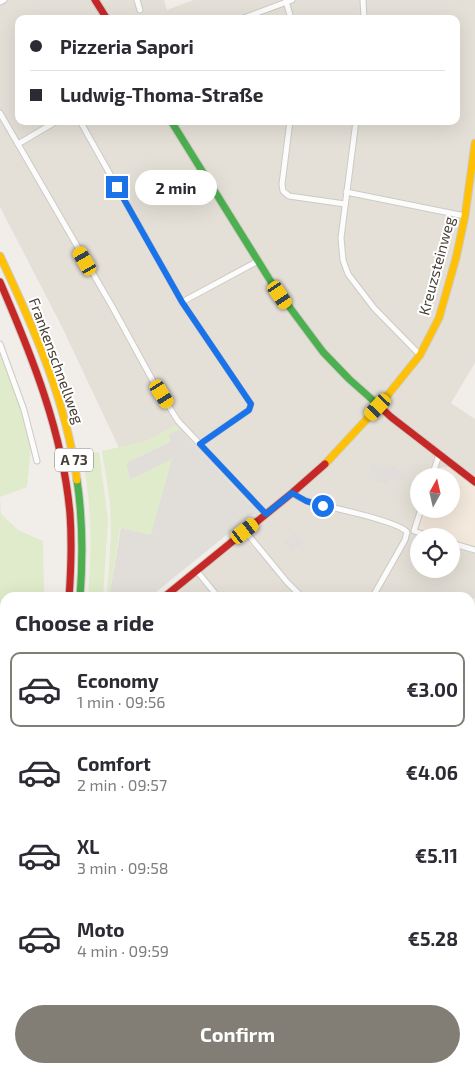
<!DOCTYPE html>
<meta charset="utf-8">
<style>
:root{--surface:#fff;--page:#f7f7f7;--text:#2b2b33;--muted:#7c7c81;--line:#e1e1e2;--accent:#827d75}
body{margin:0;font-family:"Exo 2",sans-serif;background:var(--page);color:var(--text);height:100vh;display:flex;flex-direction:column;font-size:19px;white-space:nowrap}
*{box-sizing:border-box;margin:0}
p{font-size:16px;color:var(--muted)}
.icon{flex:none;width:28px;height:28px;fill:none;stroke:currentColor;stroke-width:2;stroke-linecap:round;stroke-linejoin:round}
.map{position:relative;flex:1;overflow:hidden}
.details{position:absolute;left:0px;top:592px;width:475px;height:481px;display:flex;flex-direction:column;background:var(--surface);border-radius:15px 15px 0 0;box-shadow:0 5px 20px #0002}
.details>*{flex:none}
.hud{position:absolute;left:15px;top:15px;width:445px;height:110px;border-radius:10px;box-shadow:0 5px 20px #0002;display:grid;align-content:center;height:110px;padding:0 15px;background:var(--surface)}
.needle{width:32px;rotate:8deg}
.controls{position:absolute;left:410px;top:468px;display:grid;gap:10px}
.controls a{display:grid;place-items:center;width:50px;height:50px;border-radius:50%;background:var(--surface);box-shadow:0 5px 20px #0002;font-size:25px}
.end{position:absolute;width:22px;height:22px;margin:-11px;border:6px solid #1a73e8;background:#fff;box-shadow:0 0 0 2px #fff}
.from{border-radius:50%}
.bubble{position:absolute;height:35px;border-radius:18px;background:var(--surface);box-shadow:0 5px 20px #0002;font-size:16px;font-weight:700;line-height:35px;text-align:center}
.car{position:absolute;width:15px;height:30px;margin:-15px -8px;border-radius:6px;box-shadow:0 0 4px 1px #0007;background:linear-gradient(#f5c518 24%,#345 0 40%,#f5c518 0 76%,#345 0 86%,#f5c518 0)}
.hud b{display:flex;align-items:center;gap:18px;height:48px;font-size:19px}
.hud b+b{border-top:1px solid var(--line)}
.hud i{width:12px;height:12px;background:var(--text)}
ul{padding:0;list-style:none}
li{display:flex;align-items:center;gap:15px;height:75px;margin:0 10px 8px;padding:0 5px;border:2px solid transparent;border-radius:10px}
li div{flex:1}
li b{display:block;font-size:19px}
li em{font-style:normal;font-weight:700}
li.on{border-color:var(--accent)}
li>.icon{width:45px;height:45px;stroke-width:1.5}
h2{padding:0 15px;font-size:22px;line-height:60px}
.action{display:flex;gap:10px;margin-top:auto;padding:10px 15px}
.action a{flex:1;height:58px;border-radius:30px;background:var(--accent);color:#fff;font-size:20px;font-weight:700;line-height:58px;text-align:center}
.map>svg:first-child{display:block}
</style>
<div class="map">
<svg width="475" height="1073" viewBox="0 0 475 1073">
<rect width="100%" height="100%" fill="#f1eeea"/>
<!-- residential -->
<g fill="#e5e0d7" fill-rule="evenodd">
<path d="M0,0H164L167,10L193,0H475V363L451,403L475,419V482L449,467H442L438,470L435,476H419V509H424L418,526L422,532L418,535L420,536H419V569H451V546L475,553V597L470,603V598L307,597L289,580L253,536L256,512L176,426L147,441L119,448L62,327L0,207ZM19,19H456V121H19Z"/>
<polygon points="244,537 299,597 172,598 193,578"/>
<polygon points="0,655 5,658 5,707 0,708"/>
<polygon points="470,681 475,682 475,803 470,814"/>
</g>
<!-- commercial -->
<polygon fill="#f4e9dd" points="442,467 449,467 475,487 475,547 451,540 451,536 437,536 418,530 418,526 424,509 451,509 451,476 435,476 438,470"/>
<!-- industrial -->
<g fill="#e1ddd8">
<polygon points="179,429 256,512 256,514 251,515 150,597 109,598 121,527 172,460 130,480 126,463 171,441 168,435"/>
<polygon points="470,617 475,620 475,682 470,681"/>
</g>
<!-- green -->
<g fill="#dfebca">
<polygon points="0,350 18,399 31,447 27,487 0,497"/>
<polygon points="176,425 179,429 168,435 171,441 126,463 130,480 172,459 151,535 120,528 109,597 107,597 111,534 110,502 102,451 147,441"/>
<path d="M99,452L108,520L103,597H88C92,547 92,506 82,455Z"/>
<polygon points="0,500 1,514 18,530 43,541 44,591 51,597 5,598 5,629 0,628"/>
<polygon points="5,773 5,794 0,806 0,775"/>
<polygon points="475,803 475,1053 470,1051 470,814"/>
<polygon points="5,906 5,1041 0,1041 0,923"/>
<polygon points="0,1048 5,1048 5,1069 40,1069 41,1073 0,1073"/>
</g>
<!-- parking -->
<g fill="#e0ddda">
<polygon points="373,463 387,468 395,465 397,469 407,474 399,483 395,479 388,480 387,484 367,478"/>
<polygon points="295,533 303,542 292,551 284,542"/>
<polygon points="5,721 5,773 0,775 0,722"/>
</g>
<!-- water -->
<g fill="#badbef">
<polygon points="0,629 5,631 5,650 0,648"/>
<polygon points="470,956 475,966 475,988 470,984"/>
<polygon points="98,1069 143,1069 138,1073 103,1073"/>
<polygon points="219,1069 237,1069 243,1073 212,1073"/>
</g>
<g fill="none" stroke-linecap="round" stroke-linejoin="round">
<defs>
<g id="street">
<polyline points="137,0 140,10"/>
<polyline points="363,0 364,19"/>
<polyline points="286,1 291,19"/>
<polyline points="0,2 4,0"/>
<polyline points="241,19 292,0"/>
<polyline points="0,113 113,308 153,381 178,421 266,514"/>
<polyline points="80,121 182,302 251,404 249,410 200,444"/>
<polyline points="290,121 282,184 283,191 289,196 345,204"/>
<polyline points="356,121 341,238 343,260 348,274 374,308 420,355"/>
<polyline points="18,144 57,121"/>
<polyline points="346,192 465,216"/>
<polyline points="182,302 258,261"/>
<polyline points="0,344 24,410 37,461"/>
<polyline points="432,476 439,455"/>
<path d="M292,493L300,498L312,503C330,507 398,521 407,532L405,540L372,598"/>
<polyline points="421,509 414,531 429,536"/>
<polyline points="245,531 287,582 303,598"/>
<polyline points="451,543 475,550"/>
<polyline points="196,570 219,598"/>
<polyline points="470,684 475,685"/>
<polyline points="470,772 475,773"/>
<polyline points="76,1069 76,1073"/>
</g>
<g id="fast">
<polyline points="171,121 273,285 323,352 349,379 376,403"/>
<path d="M77,480C83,520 83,558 80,598"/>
<polyline points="0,819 5,811"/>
<polyline points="0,863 5,845"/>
<polyline points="0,1044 5,1044"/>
<polyline points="45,1069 47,1073"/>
</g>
<g id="slow">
<path d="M0,256C34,328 66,401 77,480"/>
<polyline points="325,464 378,407 420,355 439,318 456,258 465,216 475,143"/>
<polyline points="0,713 5,712"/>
<polyline points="0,903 5,886"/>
</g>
<g id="jam">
<polyline points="95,0 107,19"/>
<path d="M0,282C32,356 63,433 70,514C72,542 71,570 69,598"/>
<polyline points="376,403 391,417 475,482"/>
<polyline points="163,598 292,493 325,464"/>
<polyline points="59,1069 59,1073"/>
</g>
</defs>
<!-- street casing -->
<use href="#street" stroke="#cdcac6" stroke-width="7"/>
<!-- fast casing -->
<use href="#fast" stroke="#d0cbc1" stroke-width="9"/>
<!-- slow casing -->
<use href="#slow" stroke="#d0cbc1" stroke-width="9"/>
<!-- jam casing -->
<use href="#jam" stroke="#d0cbc1" stroke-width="9"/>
<!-- street -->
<use href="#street" stroke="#fdfcfc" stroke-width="5"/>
<!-- fast -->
<use href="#fast" stroke="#4caf50" stroke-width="7"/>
<!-- slow -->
<use href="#slow" stroke="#ffc107" stroke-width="7"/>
<!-- jam -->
<use href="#jam" stroke="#c62828" stroke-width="7"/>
</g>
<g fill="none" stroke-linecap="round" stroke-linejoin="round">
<!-- route -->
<polyline stroke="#1a73e8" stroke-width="6" points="117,187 182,302 251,404 249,410 200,444 266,514 292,493 306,501 323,506"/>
</g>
<g text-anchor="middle" stroke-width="4" stroke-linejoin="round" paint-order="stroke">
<!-- shield labels -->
<rect fill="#fff" stroke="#7e7972" stroke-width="1" x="55" y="448.5" width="38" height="23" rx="4"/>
<g font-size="14" font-weight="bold" fill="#474036">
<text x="74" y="465">A 73</text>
</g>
<!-- street labels -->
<g font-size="15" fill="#474036" stroke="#fff">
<text transform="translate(437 266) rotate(-75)" y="5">Kreuzsteinweg</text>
<text transform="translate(56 361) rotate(70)" y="5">Frankenschnellweg</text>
</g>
</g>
</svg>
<div class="controls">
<a><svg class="needle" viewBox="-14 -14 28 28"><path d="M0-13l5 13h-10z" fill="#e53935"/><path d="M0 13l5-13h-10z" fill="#7c7c81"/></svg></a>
<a><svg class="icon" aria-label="locate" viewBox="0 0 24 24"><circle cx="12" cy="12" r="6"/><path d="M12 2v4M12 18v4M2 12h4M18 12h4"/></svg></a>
</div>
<i class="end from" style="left:323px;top:506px"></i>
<i class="end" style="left:117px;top:187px"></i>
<div class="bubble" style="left:135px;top:170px;width:82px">2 min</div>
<i class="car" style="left:85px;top:261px;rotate:330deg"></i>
<i class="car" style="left:280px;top:295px;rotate:146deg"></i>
<i class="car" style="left:162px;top:394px;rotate:148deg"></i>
<i class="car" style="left:378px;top:407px;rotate:223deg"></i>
<i class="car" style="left:245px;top:531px;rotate:52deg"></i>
<div class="hud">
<b><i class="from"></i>Pizzeria Sapori</b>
<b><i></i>Ludwig-Thoma-Straße</b>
</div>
<section class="details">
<h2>Choose a ride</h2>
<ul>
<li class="on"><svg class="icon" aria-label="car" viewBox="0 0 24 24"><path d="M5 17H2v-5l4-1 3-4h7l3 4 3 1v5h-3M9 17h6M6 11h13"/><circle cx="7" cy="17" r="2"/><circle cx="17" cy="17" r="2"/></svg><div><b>Economy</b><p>1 min · 09:56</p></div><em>€3.00</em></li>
<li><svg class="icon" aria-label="car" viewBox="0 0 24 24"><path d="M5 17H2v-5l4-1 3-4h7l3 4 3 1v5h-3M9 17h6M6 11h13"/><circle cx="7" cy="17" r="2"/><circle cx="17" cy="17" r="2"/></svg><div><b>Comfort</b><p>2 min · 09:57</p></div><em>€4.06</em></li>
<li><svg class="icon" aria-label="car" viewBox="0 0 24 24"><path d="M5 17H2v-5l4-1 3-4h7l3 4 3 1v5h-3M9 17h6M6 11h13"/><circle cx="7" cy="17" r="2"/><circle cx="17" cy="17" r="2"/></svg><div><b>XL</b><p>3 min · 09:58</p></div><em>€5.11</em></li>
<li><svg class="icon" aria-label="car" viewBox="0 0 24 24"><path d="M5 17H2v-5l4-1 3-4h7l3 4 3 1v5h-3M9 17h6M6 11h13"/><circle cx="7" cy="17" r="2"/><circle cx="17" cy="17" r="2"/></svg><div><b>Moto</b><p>4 min · 09:59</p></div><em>€5.28</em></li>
</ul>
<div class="action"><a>Confirm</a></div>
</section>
</div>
